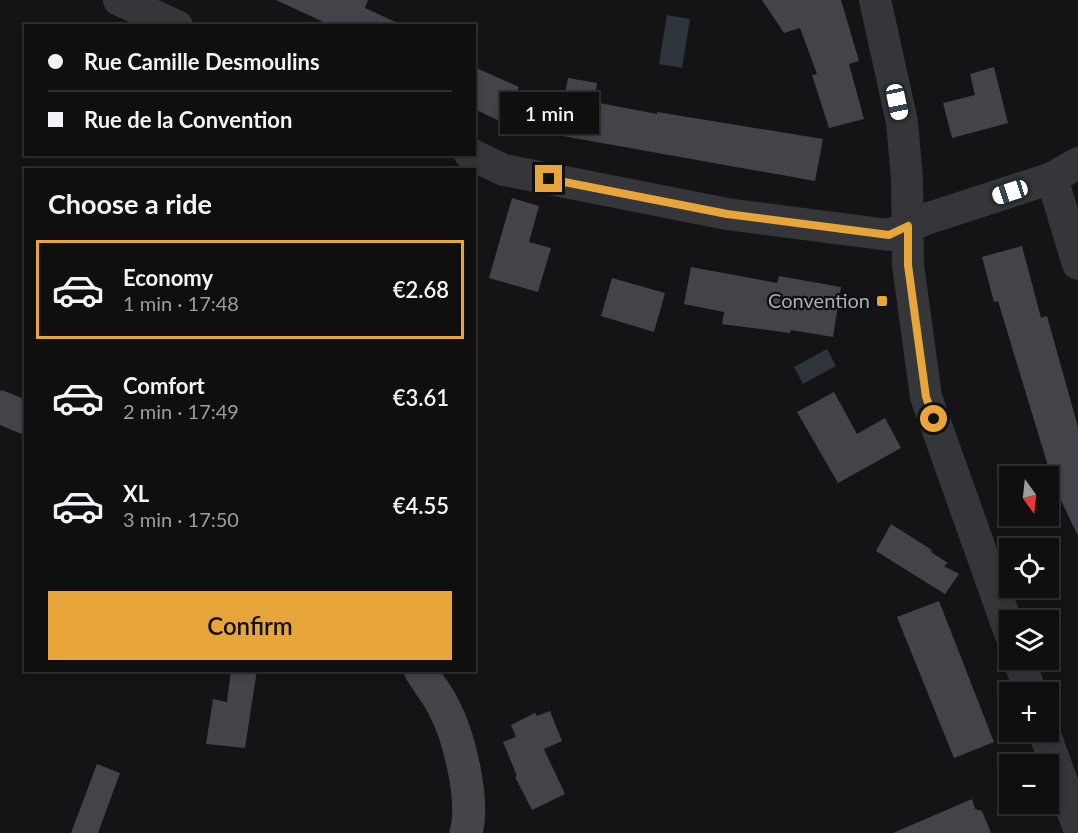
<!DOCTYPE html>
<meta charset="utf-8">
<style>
:root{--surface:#0f0f10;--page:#181819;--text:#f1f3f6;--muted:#9b9c9f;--line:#2f2f30;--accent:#e7a53a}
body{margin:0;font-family:Lato,sans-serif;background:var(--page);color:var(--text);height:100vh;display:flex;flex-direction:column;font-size:22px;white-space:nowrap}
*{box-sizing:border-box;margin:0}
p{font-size:20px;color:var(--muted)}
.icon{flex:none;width:33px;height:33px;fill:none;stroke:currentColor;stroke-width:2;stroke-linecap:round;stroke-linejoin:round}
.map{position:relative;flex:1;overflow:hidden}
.panel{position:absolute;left:24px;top:168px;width:452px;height:504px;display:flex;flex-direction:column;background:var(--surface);border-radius:0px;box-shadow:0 3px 9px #0003,0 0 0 2px var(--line)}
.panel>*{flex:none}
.banner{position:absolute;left:24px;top:24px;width:452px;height:132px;border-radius:0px;box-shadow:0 3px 9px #0003,0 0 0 2px var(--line);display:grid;align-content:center;height:132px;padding:0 24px;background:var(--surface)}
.needle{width:39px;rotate:165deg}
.buttons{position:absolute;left:999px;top:466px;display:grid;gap:12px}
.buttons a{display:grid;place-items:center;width:60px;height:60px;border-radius:0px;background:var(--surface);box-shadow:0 3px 9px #0003,0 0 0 2px var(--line);font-size:30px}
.end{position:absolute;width:27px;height:27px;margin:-14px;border:8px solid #e7a53a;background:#111;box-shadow:0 0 0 3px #111}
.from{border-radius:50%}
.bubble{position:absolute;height:42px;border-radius:0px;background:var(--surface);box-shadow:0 3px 9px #0003,0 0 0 2px var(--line);font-size:20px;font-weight:600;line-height:42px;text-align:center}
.car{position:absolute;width:18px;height:36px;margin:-18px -9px;border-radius:8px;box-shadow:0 0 4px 2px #0007;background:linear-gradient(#fff 24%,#345 0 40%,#fff 0 76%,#345 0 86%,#fff 0)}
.banner b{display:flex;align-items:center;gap:21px;height:57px;font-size:22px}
.banner b+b{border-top:2px solid var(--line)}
.banner i{width:15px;height:15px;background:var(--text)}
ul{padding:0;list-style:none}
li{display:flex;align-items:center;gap:18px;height:99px;margin:0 12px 9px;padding:0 12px;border:3px solid transparent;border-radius:0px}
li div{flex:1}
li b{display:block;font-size:22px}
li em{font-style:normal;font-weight:600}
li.on{border-color:var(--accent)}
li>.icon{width:54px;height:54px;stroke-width:1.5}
h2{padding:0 24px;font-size:27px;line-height:72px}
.cta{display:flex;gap:12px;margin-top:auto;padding:12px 24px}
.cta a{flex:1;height:69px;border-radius:0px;background:var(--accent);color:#111;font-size:24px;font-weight:600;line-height:69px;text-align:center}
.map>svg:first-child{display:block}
</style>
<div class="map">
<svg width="1078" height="833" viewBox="0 0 1078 833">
<rect width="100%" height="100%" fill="#141416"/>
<!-- water -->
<g fill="#2d353b">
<polygon points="667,15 690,19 682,68 659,64"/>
<polygon points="827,349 836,366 803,384 794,367"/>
</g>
<!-- building -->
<g fill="#434449">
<polygon points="276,0 368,0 365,8 404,26 332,26"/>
<polygon points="762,0 841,0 859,61 849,64 864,119 829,128 812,75 817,74 800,28 784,33"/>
<polygon points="474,67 519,87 502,122 474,109"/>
<polygon points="994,67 1008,123 952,138 943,103 975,95 970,74"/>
<polygon points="568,78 597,83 594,102 657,114 657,112 823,139 815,181 557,135"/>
<polygon points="512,198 539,206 529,242 551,248 538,292 489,278"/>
<polygon points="1022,246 1041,318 1047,316 1078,427 1078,536 1054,486 998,301 994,302 982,257"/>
<polygon points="691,267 777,283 779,276 841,287 833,337 791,330 790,333 722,324 724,312 684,304"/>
<polygon points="612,278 665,293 654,332 601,316"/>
<polygon points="834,392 857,434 885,418 901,448 838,483 797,412"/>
<polygon points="891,524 932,550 931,552 948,563 944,566 959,574 945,594 876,551"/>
<polygon points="939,601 994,742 954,758 897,617"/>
<polygon points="231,670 257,670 245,748 206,744 213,699 227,702"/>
<polygon points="550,711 562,741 544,749 565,794 532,810 515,777 517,776 503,742 516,737 511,725 535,713 537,716"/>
<polygon points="97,764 120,773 98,833 71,833"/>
<polygon points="972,799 975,809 982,811 991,833 893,833"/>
</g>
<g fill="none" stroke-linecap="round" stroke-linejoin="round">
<!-- street -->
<g stroke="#35363a" stroke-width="32">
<polyline points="119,0 177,26"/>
<polyline points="875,0 902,122 907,179 908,265 926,397 1010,633"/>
<polyline points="470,154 504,170 727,214 889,235 926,219 1052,178 1078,163"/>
<polyline points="1052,178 1078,264"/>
<polyline points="1019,660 1031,693"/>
<polyline points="1044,732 1078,826"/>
</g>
<!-- secondary -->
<g stroke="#43454a" stroke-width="33">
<polyline points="0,407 26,418"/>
<path d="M420,670C427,682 437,693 443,706C459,735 475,800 466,833"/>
</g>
</g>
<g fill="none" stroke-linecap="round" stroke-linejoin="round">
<!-- route -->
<polyline stroke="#e7a53a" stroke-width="8" points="549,179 727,214 889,235 908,226 908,265 926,397 934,419"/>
</g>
<!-- markers -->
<rect fill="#e7a53a" stroke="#0f0f11" stroke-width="2" x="876" y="295" width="12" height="12" rx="3"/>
<g text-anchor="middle" stroke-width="4.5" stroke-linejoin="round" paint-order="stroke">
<!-- poi labels -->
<g font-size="20" fill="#a6acb5" stroke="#0f0f11" text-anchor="end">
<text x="870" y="308">Convention</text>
</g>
</g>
</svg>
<div class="buttons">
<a><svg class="needle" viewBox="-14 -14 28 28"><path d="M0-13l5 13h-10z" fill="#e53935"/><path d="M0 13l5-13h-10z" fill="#9b9c9f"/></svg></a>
<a><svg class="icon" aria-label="locate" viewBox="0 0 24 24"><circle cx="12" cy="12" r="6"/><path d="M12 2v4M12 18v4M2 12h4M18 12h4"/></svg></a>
<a><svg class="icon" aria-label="layers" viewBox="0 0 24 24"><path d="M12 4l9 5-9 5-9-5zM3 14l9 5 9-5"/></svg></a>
<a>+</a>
<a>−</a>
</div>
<i class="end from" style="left:934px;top:419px"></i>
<i class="end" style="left:549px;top:179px"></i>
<div class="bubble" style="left:500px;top:92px;width:99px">1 min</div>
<i class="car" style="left:897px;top:102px;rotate:168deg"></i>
<i class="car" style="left:1010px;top:192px;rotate:252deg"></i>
<div class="banner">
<b><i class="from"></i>Rue Camille Desmoulins</b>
<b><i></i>Rue de la Convention</b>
</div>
<section class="panel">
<h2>Choose a ride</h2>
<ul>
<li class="on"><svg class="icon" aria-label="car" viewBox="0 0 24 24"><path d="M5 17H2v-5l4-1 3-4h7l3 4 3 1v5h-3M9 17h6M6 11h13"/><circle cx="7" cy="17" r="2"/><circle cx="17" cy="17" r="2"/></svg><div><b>Economy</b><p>1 min · 17:48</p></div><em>€2.68</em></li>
<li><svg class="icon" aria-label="car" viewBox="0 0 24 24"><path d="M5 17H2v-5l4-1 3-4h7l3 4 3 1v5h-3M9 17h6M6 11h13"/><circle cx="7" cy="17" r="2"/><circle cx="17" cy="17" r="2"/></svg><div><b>Comfort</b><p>2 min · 17:49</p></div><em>€3.61</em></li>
<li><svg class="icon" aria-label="car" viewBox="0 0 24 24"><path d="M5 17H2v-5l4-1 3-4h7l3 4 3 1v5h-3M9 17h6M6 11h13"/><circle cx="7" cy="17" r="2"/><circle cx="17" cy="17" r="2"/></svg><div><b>XL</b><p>3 min · 17:50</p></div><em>€4.55</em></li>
</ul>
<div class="cta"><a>Confirm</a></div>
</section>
</div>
